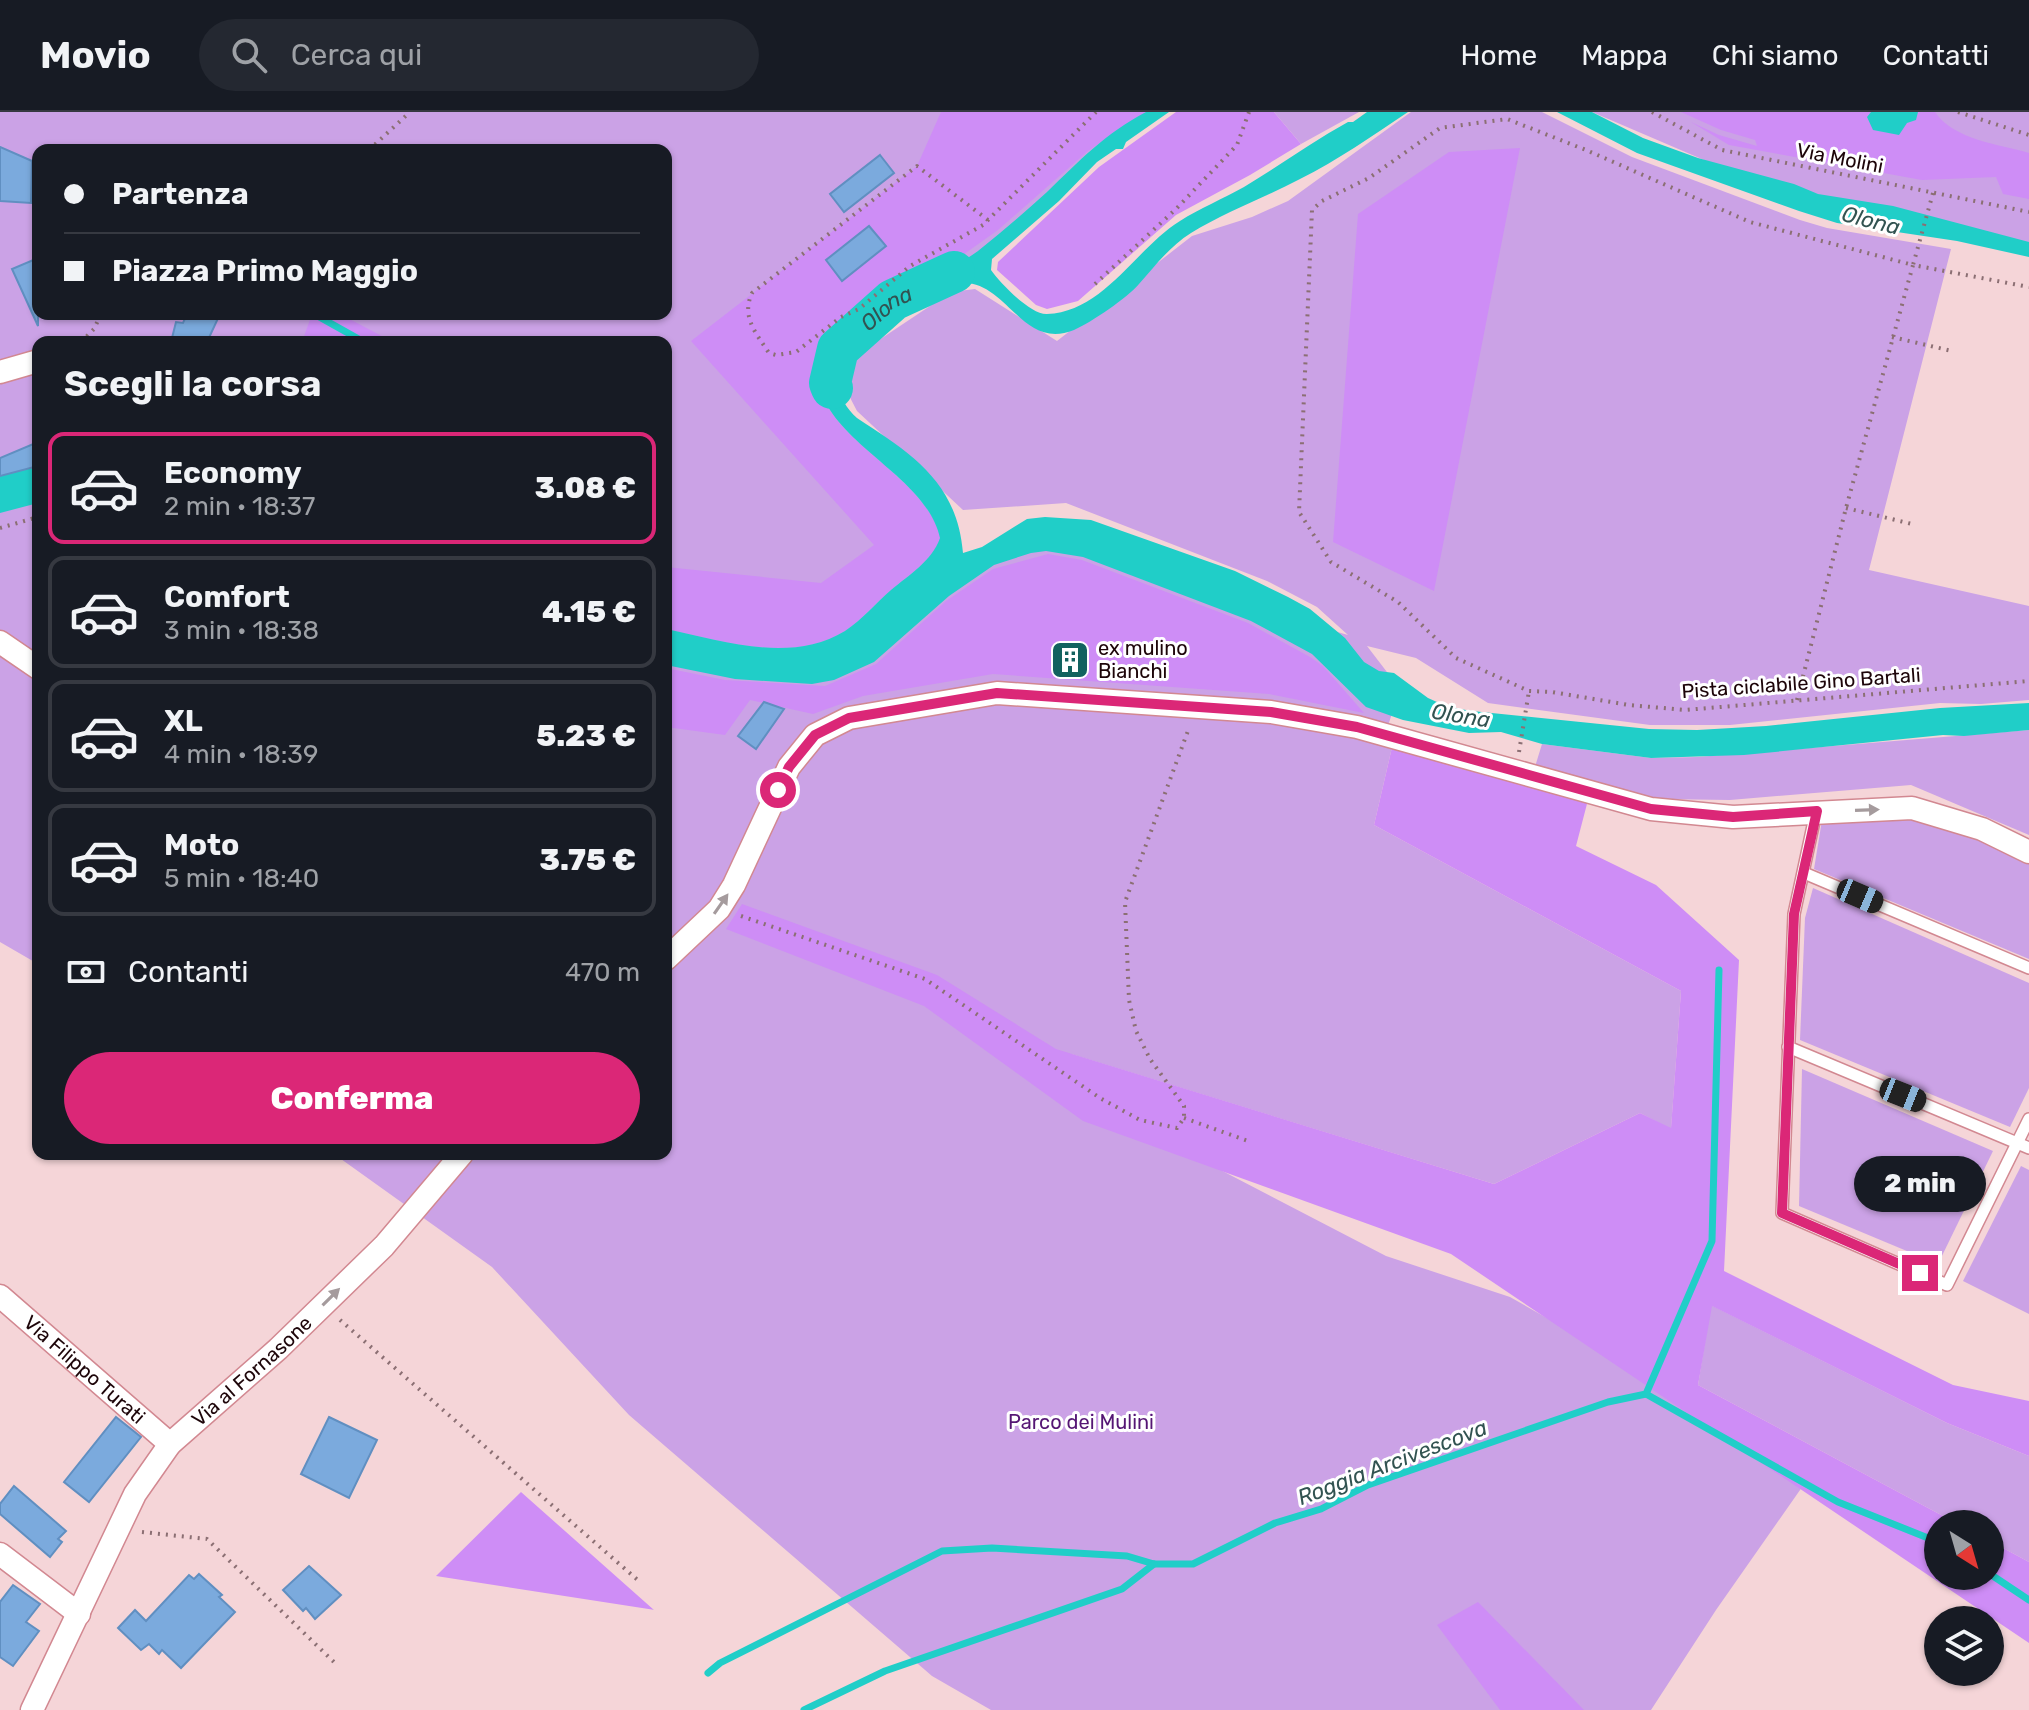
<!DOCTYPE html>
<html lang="it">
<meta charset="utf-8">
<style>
:root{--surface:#171b24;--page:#242831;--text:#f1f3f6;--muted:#9ea1a6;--line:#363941;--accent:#db2777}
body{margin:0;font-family:Rubik,sans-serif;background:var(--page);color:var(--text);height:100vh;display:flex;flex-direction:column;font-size:30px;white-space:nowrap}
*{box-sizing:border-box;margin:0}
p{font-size:26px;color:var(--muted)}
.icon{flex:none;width:44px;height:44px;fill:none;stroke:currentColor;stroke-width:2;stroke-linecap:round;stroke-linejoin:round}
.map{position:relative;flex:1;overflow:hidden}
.drawer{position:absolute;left:32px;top:224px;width:640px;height:824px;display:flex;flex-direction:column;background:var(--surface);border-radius:16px;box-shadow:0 2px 6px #0004}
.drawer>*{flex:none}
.banner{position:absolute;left:32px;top:32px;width:640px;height:176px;border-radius:16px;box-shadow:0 2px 6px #0004;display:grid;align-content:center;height:176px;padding:0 32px;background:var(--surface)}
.needle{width:52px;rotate:143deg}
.fabs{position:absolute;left:1924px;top:1398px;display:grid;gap:16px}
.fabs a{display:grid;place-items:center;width:80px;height:80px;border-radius:50%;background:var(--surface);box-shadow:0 2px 6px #0004;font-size:40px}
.end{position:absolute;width:36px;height:36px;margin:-18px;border:10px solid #db2777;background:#fff;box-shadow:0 0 0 4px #fff}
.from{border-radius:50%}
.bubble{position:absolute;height:56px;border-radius:28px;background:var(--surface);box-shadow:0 2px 6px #0004;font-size:26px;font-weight:800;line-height:56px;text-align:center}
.car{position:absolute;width:24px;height:48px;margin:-24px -12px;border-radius:10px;box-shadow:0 0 6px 2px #0007;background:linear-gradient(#222 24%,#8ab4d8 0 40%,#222 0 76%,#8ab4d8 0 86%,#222 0)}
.banner b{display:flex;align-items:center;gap:28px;height:76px;font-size:30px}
.banner b+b{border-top:2px solid var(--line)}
.banner i{width:20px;height:20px;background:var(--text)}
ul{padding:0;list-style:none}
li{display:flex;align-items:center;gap:24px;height:112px;margin:0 16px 12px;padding:0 16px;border:4px solid var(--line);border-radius:16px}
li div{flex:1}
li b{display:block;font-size:30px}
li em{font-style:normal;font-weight:800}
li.active{border-color:var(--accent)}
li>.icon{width:72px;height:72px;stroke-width:1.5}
h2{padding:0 32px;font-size:36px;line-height:96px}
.pay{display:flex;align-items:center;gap:20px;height:88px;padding:0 32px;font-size:30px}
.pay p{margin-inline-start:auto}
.cta{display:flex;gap:16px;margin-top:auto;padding:16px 32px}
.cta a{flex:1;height:92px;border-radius:48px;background:var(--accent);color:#fff;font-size:32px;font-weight:800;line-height:92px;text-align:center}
header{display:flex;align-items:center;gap:48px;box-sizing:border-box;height:112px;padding:0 40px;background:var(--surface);border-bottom:2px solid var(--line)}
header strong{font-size:38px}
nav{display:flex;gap:44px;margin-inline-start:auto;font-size:28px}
.search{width:560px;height:72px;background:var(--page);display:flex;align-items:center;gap:20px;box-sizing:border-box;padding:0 28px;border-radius:44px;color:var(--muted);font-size:30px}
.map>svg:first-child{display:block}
</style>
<header>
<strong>Movio</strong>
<div class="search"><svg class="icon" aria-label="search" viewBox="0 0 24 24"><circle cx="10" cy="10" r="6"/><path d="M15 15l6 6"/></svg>Cerca qui</div>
<nav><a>Home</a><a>Mappa</a><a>Chi siamo</a><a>Contatti</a></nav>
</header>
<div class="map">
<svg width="2029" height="1598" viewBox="0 0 2029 1598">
<rect width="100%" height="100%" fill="#f5d5d8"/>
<!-- green -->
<g fill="#cba2e6" fill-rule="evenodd">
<path d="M0,0H1154L1142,8L972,164L904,194L866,221L838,267L841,294L957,446L1098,414L1239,492L1348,523L1317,495L1267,469L1066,391L963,398L857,299L844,274L855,244L951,180L975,177L1057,229L1192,124L1252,105L1288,89L1411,0H1542L1632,45L1800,108L1827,116L1951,137L1869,458L2029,494V588L1981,592L1940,591L1730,613H1650L1488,591L1416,546L1367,534L1400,577L1383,629L1393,631L1374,713L1681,879L1671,1017L1640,1001L1494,1072L1071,942L1057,973L1386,1144L1510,1185L1814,1358L1716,1498L1651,1598H991L932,1564L629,1303L492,1155L334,1042H666V230H38V852L0,830ZM38,38H666V202H38Z"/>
<polygon points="1274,0 1359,0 1301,32"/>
<polygon points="1592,0 2029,0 2029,142 1718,54"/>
<polygon points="2029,618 2029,723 1911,673 1730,688 1658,687 1534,658 1542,632 1651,646 1698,645"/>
<polygon points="1908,707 1976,724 2029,751 2029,847 1814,757 1822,708"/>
<polygon points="1813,776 2029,871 2029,976 2010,1015 1800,928 1805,806"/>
<polygon points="1802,957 1993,1039 1938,1152 1799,1094"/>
<polygon points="2021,1054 2029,1058 2029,1202 1963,1169"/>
<polygon points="1711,1193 1947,1311 2029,1344 2029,1450 1990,1429 1990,1412 1958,1412 1698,1273"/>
</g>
<!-- forest -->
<g fill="#ce8df6">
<path d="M941,0H1146L1088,39L998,118L821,244C821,256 818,271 822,282C839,334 927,367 941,426C931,449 909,463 891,478C875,491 862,508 845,519C791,552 723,529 666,517V455L821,471L874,433L691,229L917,54Z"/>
<polygon points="1176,0 1274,0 1301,32 1250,63 1176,103 1078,189 1047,197 1036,193 997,158 998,150 1099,55"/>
<path d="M1681,0H1871L1867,6L1907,11L1915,8L1918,0H1935C1954,28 1999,32 2029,41V87L2003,82L1996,65L1922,68L1729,33L1691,10L1719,23L1757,34L1755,28L1721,18Z"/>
<polygon points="1520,36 1434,479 1333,430 1358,102 1449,40"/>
<polygon points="312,202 340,202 393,230 302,230"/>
<polygon points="1048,442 1082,448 1248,511 1310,545 1323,554 1364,601 1269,582 993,562 863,584 813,602 750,588 725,623 666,615 666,556 725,568 825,574 876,552 946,489 993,457"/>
<polygon points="1393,631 1588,688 1576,734 1656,773 1739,848 1724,1159 1953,1273 2029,1289 2029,1344 1947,1311 1712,1194 1698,1273 1958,1412 1938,1412 1938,1464 1990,1464 1990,1429 2029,1450 2029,1531 1451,1142 1083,1009 924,894 726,817 742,792 937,863 1056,937 1494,1072 1640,1001 1671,1016 1681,879 1374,713"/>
<polygon points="521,1380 654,1498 655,1498 436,1464"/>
<polygon points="1478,1490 1584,1598 1500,1598 1437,1513"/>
</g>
<!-- water -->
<g fill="#20cec8">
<path d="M1146,0H1169L1126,30L1123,37H1116L1097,50L1059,89L992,147L991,158C1000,171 1031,203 1047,202C1104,200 1136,136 1180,109C1200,96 1223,87 1244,75C1279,54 1312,30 1348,10H1353L1367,0H1408C1372,24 1338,48 1300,67C1264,86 1225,100 1191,121C1170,134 1155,154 1139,172C1127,186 1092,210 1074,218C1023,239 1008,171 964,171C937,170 909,196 890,212C875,226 851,238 842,257C834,275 843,294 857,306C912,342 957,370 963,441L982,435L1027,407L1045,405L1091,408L1235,459L1288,485L1310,497L1345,526L1364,550L1379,559L1394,561L1428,586L1448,595L1472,599L1649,617L1697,618L1766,614L1940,596L2029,591V618L1964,624L1943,623L1744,643L1651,646L1542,632L1501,620L1469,621L1403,608L1366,595L1312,542L1251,509L1083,445L1046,439L1031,441L994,453L949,484L874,550L834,568L812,572L735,567L666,553V517C723,529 791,552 845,519C862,508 876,491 891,478C909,463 932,449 940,426C927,366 837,334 820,277C815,260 831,241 844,231C868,209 897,185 925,168C942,158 962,151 978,139C1002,120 1025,100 1047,80C1079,49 1106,21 1146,0Z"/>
<polygon points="1557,0 1592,0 1643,26 1698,46 1794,72 1818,82 1893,94 2029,130 2029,145 1957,129 1837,111 1799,99 1637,41"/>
<polygon points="1871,0 1918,0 1916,8 1907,11 1899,23 1873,18 1867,5"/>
<polygon points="38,354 38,391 0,401 0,364"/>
</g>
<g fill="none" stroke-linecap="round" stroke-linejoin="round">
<!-- stream -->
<g stroke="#20cec8" stroke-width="7">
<polyline points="314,202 364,230"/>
<polyline points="1646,1282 1838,1390 1938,1430"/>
<polyline points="1990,1462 2029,1488"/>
<polyline points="708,1561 720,1551 942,1439 992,1436 1127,1444 1154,1452 1193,1452 1275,1411 1321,1397 1368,1373 1608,1290 1646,1282 1712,1129 1719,858"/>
<polyline points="804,1598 885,1559 1122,1477 1154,1452"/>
</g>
<!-- river -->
<path stroke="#20cec8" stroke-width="42" id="s1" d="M832,276L830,271L838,237L893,188L954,160"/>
</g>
<!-- building -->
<g fill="#7baadd" stroke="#608fc1" stroke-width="2">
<polygon points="0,35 32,49 31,91 0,89"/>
<polygon points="880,43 894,61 844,100 830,82"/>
<polygon points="869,114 886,134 842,169 826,148"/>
<polygon points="38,146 38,214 12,157"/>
<polygon points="187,202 220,202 207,230 171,230 176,210 183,211"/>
<polygon points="38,330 38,354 0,364 0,346"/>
<polygon points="764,590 784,597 756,637 738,624"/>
<polygon points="116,1305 141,1325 89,1390 64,1370"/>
<polygon points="329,1305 377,1328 349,1386 301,1362"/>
<polygon points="14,1374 66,1419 58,1427 62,1430 50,1445 0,1402 0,1392"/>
<polygon points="309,1454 341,1483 315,1507 306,1496 303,1499 283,1478"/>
<polygon points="199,1462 222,1483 219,1485 235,1500 181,1556 162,1538 159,1542 149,1532 141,1538 118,1516 135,1498 146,1509 189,1463 194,1467"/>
<polygon points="13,1473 40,1492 26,1510 39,1519 13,1554 0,1545 0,1490"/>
</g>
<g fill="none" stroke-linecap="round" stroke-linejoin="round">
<defs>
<g id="service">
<polyline points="1816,700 1794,802 1782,1101 1947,1173 2029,1007"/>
<polyline points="1804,761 2029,856"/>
<polyline points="1788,935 2029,1036"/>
</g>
<g id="minor">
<polyline points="0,260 38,249"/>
<polyline points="0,530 38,556"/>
<polyline points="666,847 719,797 734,773 789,655 815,623 849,606 997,581 1271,600 1357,615 1651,697 1733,705 1912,696 1982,717 2029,740"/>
<path id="s2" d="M0,1184L170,1332"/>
<polyline points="0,1442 79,1502"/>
<path id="s3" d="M32,1598L135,1382L170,1332L278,1237L384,1134L462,1042"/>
</g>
</defs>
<!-- service casing -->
<use href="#service" stroke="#d28891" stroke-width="14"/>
<!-- minor casing -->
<use href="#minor" stroke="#d28891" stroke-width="25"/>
<!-- path -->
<g stroke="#8b6f73" stroke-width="4" stroke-dasharray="2 6" stroke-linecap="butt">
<polyline points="1652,0 1722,38 2029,100"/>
<polyline points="1958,0 2029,23"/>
<polyline points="369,38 410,0"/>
<polyline points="1933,81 1913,153 1750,110 1586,38 1507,7 1440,16 1369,66 1322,89 1312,98 1299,400 1331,450 1398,490 1456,546 1529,579 1552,580 1629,593 1685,598 2029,569"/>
<path d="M988,108L917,54L752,181C741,205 756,221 769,241L776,243L796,240L841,205L859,197L910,154L983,113L1096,0"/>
<polyline points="1095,172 1176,97 1237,33 1249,0"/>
<polyline points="1892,225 1952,239"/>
<polyline points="81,230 94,217 101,202"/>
<polyline points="1846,396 1912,412"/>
<polyline points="0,416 38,405"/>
<polyline points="1797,588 1846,396 1913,153 2029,175"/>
<polyline points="1519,640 1529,579"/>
<polyline points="741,804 925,867 1100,986 1140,1008 1177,1016 1184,1006 1184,994 1150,947 1136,919 1129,888 1125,790 1189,616"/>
<polyline points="1184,1006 1248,1029"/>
<polyline points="340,1208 640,1470"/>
<polyline points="142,1420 207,1427 337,1553"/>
</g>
<!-- service -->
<use href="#service" stroke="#fff" stroke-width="11"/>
<!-- minor -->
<use href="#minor" stroke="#fff" stroke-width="22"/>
</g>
<!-- one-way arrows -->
<defs><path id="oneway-solid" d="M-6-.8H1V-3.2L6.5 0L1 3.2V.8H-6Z" transform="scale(2)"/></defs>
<g fill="#a59b9d">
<use href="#oneway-solid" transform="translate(1867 698) rotate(-2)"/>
<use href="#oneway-solid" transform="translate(721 792) rotate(-55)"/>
<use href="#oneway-solid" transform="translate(331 1185) rotate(-45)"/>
</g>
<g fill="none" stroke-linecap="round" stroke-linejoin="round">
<!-- route -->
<polyline stroke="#db2777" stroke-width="10" points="778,678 789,655 815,623 849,606 997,581 1271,600 1357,615 1651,697 1733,705 1817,699 1794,802 1782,1101 1920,1161"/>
</g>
<!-- icons -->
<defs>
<symbol id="building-square" viewBox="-11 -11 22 22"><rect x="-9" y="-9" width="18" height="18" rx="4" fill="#12625f" stroke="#fff"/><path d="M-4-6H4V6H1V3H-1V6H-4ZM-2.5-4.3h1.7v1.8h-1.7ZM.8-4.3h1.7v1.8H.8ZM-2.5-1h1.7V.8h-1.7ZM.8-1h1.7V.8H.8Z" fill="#fff"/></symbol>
</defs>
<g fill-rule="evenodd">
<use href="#building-square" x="1048" y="526" width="44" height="44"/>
</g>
<g text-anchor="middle" stroke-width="6" stroke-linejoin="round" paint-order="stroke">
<!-- street labels -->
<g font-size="20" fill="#1d0509" stroke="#fff">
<text transform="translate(1840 46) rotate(11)" y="7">Via Molini</text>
<text transform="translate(1801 571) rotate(-4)" y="7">Pista ciclabile Gino Bartali</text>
<text dy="7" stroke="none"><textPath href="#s2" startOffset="112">Via Filippo Turati</textPath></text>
<text dy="7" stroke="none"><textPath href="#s3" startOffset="410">Via al Fornasone</textPath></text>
</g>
<!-- poi labels -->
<g font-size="20" fill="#1d0509" stroke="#fff" text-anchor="start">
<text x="1098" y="543">ex mulino<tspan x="1098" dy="23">Bianchi</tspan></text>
</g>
<!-- park labels -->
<g font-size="20" fill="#551674" stroke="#fff">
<text x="1081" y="1317">Parco dei Mulini</text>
</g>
<!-- water labels -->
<g font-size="22" font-style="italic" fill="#325351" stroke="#fff">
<text transform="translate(1871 108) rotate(14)" y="8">Olona</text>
<text dy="8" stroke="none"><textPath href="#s1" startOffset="104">Olona</textPath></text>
<text transform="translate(1461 603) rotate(9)" y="8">Olona</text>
<text transform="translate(1392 1350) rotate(-21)" y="8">Roggia Arcivescova</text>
</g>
</g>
</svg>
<div class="fabs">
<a><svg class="needle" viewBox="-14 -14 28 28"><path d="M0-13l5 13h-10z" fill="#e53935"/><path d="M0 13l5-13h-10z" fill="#9ea1a6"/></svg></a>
<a><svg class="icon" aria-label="layers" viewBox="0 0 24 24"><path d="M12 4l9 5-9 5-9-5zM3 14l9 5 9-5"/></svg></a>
</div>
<i class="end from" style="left:778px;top:678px"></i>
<i class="end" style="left:1920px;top:1161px"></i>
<div class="bubble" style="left:1854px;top:1044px;width:132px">2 min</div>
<i class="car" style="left:1860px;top:784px;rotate:113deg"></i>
<i class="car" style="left:1903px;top:983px;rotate:112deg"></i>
<div class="banner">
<b><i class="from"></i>Partenza</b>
<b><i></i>Piazza Primo Maggio</b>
</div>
<section class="drawer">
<h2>Scegli la corsa</h2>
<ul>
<li class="active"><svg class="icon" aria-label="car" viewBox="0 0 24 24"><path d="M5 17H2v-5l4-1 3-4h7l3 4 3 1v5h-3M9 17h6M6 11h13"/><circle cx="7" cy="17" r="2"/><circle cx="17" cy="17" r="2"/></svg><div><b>Economy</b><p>2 min · 18:37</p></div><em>3.08 €</em></li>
<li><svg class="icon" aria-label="car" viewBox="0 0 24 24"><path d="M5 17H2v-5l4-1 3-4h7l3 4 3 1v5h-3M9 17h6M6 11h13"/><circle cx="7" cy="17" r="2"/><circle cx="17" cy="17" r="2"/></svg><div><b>Comfort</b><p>3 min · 18:38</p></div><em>4.15 €</em></li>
<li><svg class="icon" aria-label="car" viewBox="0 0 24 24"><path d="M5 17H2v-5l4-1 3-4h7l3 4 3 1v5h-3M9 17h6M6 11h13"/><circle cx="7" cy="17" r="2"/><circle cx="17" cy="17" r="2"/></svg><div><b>XL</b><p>4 min · 18:39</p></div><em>5.23 €</em></li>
<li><svg class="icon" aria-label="car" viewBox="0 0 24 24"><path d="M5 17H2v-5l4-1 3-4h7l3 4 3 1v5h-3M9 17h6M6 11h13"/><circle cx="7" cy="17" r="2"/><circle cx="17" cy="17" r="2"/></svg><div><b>Moto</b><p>5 min · 18:40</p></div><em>3.75 €</em></li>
</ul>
<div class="pay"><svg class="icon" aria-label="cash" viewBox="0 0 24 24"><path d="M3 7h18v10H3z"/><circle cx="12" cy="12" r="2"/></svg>Contanti<p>470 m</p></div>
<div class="cta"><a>Conferma</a></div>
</section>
</div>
